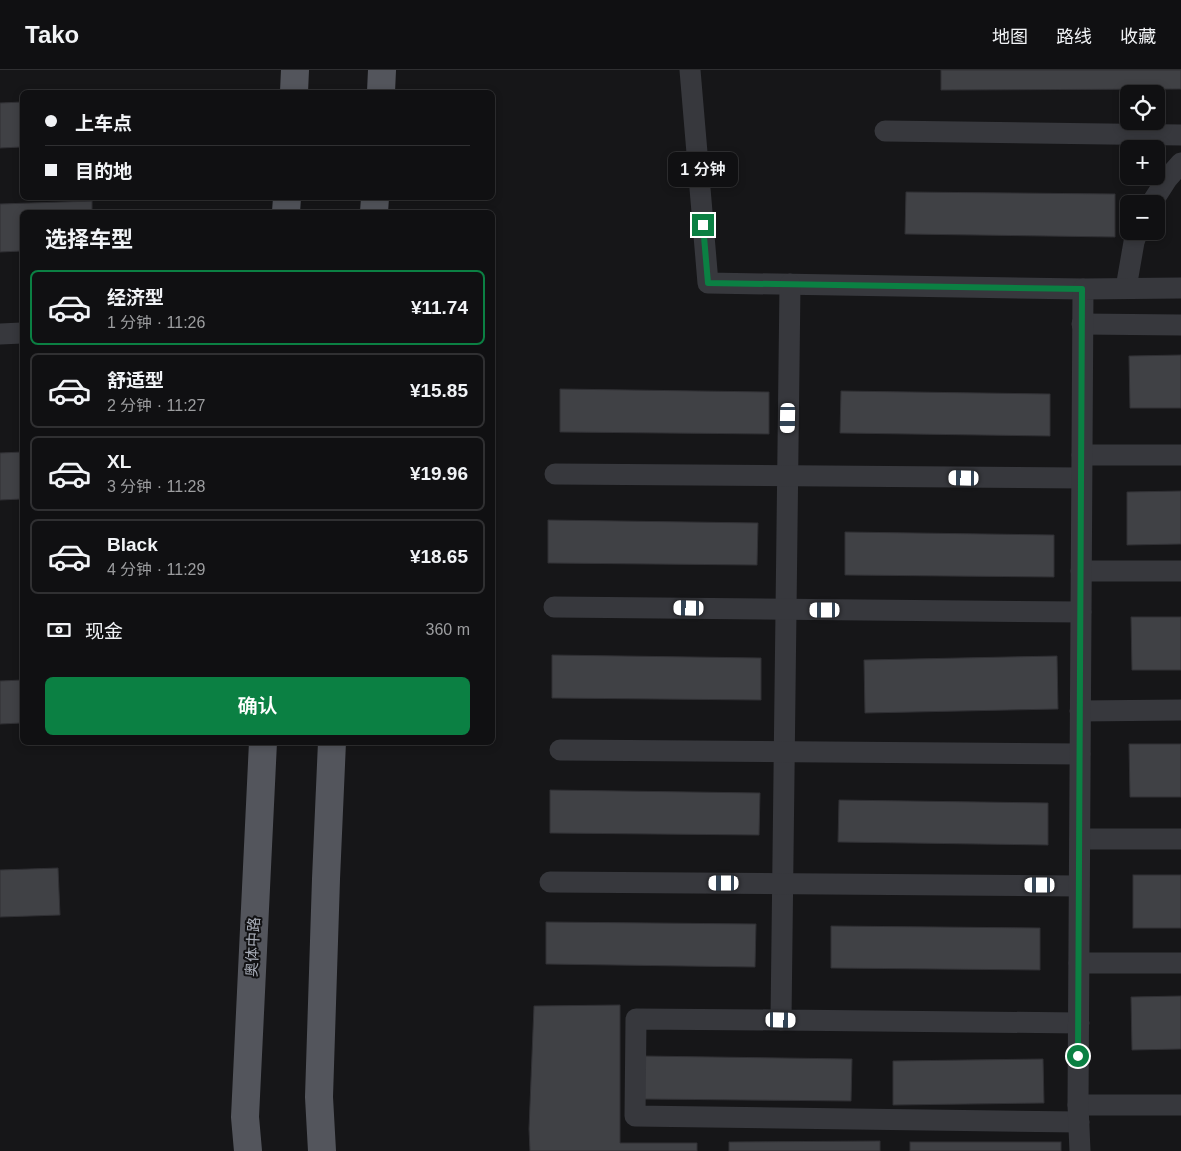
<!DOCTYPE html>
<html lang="zh">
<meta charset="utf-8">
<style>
:root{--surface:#101012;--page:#19191b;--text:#f1f3f6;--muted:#9c9d9f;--line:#303032;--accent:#0b8043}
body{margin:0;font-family:Arial,"Noto Sans SC",sans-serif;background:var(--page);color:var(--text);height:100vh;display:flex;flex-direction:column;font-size:19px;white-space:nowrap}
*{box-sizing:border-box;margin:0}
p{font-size:16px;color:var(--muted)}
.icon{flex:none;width:28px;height:28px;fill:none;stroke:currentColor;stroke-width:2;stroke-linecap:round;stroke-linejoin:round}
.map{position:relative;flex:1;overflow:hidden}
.drawer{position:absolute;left:20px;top:140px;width:475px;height:535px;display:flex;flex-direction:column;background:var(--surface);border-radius:8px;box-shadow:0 2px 8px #0003,0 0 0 1px var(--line)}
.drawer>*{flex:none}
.hud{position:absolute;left:20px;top:20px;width:475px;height:110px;border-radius:8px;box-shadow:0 2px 8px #0003,0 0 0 1px var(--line);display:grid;align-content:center;height:110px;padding:0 25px;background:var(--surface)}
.tools{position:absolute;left:1120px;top:15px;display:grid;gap:10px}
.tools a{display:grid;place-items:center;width:45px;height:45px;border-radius:8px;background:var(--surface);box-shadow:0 2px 8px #0003,0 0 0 1px var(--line);font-size:25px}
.end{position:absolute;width:22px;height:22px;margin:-11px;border:6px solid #0b8043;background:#fff;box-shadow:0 0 0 2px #fff}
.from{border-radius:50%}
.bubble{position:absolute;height:35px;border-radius:8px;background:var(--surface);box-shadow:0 2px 8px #0003,0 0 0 1px var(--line);font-size:16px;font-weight:600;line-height:35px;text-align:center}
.car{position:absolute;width:15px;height:30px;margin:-15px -8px;border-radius:6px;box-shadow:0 0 4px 1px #0007;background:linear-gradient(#fff 24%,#345 0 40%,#fff 0 76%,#345 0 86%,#fff 0)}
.hud b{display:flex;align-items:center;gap:18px;height:48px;font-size:19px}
.hud b+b{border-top:1px solid var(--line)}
.hud i{width:12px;height:12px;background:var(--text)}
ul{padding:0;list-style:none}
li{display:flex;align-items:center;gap:15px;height:75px;margin:0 10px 8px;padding:0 15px;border:2px solid var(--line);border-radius:8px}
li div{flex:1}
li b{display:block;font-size:19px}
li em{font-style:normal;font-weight:600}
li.current{border-color:var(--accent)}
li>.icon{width:45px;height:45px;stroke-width:1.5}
h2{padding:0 25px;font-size:22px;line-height:60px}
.pay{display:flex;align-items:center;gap:12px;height:55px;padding:0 25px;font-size:19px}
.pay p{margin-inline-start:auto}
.action{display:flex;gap:10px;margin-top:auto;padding:10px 25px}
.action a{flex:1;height:58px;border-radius:8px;background:var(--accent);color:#fff;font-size:20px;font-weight:600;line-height:58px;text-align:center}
header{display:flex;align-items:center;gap:30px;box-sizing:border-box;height:70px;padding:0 25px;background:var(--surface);border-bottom:1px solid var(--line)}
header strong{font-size:24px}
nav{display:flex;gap:28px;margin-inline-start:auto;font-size:18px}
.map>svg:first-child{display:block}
</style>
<header>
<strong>Tako</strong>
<nav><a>地图</a><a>路线</a><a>收藏</a></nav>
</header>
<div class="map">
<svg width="1181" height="1081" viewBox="0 0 1181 1081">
<rect width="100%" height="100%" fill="#161618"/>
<!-- building -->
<g fill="#404145" stroke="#303034">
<polygon points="941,0 1181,0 1181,19 941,20"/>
<polygon points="22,32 22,77 0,78 0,33"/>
<polygon points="906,122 1115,124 1115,167 905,164"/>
<polygon points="92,131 92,142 22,142 22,181 0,182 0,134"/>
<polygon points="1181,285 1181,338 1130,338 1129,286"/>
<polygon points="560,319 769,322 769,364 560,362"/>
<polygon points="841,321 1050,324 1050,366 840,363"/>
<polygon points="22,382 22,429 0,430 0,383"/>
<polygon points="1181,421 1181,474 1127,475 1127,422"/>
<polygon points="548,450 758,453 757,495 548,493"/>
<polygon points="845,462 1054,465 1054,507 845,505"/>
<polygon points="1131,547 1181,547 1181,600 1132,600"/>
<polygon points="552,585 761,588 761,630 552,628"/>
<polygon points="1057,586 1058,639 865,643 864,590"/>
<polygon points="22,610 22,653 0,654 0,611"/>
<polygon points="1129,674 1181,674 1181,727 1130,727"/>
<polygon points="550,720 760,723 759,765 550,763"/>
<polygon points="839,730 1048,733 1048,775 838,772"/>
<polygon points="58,798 60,845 0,847 0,800"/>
<rect x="1133" y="805" width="48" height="53"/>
<polygon points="546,852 756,854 755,897 546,894"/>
<polygon points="831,856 1040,858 1040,900 831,898"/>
<polygon points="1181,926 1181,979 1132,980 1131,927"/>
<polygon points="620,935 620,1073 697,1073 697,1081 530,1081 529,1059 534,936"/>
<polygon points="643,986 852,989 851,1031 642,1029"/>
<polygon points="1043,989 1044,1033 893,1035 893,991"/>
<polygon points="880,1071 880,1081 729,1081 729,1072"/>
<rect x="910" y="1072" width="151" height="9"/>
</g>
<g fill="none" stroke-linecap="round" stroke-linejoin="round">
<!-- minor -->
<g stroke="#37383d" stroke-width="21">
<polyline points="690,0 708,213 1083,219"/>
<polyline points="885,61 1181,65"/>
<polyline points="1151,134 1167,109 1181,93"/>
<polyline points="790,214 781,950 1079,953"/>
<polyline points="1126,218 1134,172 1138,161"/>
<polyline points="1082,254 1181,255"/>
<polyline points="0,264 22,263"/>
<polyline points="1082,385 1181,385"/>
<polyline points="555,404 1081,408"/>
<polyline points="1081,501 1181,501"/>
<polyline points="554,537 1081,542"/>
<polyline points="1080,641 1181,640"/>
<polyline points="560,680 1080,684"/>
<polyline points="1080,769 1181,769"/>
<polyline points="550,812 1079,816"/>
<polyline points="1079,893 1181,893"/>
<polyline points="781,950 636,949 635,1046 1079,1052"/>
<polyline points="1078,1035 1181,1035"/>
<polyline points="1080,1081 1078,1035 1083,219 1181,218"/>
</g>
<!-- major -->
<g stroke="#53555c" stroke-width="28">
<polyline points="294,22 295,0"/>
<polyline points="381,22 382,0"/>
<polyline points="286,142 287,128"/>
<polyline points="374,142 375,128"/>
<polyline points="248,1081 245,1047 263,672"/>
<polyline points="322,1081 319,1027 326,809 332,672"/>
</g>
</g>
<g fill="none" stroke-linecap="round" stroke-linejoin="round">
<!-- route -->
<polyline stroke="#0b8043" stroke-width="6" points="703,155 708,213 1082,219 1078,986"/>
</g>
<g text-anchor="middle" stroke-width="4" stroke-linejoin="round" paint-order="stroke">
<!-- street labels -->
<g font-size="15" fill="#a8adb8" stroke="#111113">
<text transform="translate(253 877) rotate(-87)" y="5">奥体中路</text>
</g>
</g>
</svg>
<div class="tools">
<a><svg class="icon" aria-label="locate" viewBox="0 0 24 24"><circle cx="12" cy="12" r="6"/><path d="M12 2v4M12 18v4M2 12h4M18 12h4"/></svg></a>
<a>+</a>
<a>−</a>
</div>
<i class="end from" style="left:1078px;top:986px"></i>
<i class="end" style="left:703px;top:155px"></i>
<div class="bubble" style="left:668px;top:82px;width:70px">1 分钟</div>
<i class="car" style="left:788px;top:348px;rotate:181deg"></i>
<i class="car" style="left:964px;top:408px;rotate:271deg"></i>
<i class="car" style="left:689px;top:538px;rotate:271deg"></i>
<i class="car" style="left:825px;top:540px;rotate:270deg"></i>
<i class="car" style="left:724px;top:813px;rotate:270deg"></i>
<i class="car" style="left:1040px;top:815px;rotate:270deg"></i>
<i class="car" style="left:781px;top:950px;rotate:91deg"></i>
<div class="hud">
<b><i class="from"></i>上车点</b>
<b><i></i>目的地</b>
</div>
<section class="drawer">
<h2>选择车型</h2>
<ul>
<li class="current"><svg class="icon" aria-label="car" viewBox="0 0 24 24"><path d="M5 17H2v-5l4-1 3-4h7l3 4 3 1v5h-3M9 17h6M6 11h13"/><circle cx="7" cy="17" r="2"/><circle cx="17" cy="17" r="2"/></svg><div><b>经济型</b><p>1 分钟 · 11:26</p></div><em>¥11.74</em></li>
<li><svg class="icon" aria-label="car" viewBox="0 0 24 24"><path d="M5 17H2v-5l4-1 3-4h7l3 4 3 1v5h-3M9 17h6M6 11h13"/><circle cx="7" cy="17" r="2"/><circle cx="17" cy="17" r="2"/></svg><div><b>舒适型</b><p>2 分钟 · 11:27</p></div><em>¥15.85</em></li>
<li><svg class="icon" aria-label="car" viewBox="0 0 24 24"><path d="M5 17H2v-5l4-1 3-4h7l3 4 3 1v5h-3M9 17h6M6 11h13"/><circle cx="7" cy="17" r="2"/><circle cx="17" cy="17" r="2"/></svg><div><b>XL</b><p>3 分钟 · 11:28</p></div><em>¥19.96</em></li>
<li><svg class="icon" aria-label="car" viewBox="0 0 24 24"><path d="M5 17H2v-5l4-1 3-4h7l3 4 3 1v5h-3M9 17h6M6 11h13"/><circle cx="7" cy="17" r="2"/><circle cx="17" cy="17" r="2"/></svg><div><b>Black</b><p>4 分钟 · 11:29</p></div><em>¥18.65</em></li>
</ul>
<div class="pay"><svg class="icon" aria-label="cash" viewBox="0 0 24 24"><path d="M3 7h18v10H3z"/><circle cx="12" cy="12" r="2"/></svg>现金<p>360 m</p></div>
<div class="action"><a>确认</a></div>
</section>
</div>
